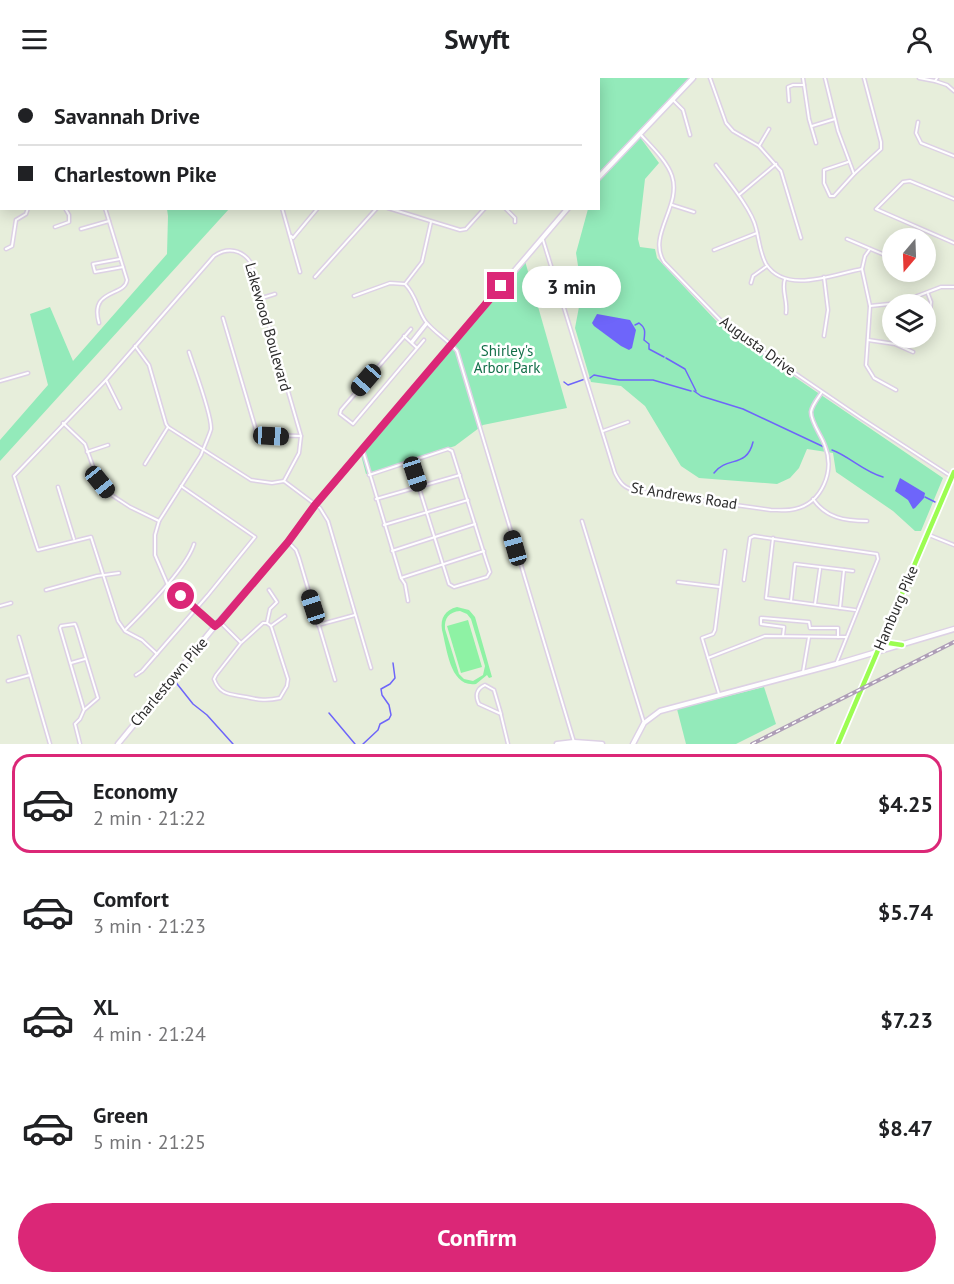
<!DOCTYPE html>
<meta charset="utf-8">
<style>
:root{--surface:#fff;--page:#f2f2f2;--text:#202124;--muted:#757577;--line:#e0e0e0;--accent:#db2777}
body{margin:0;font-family:"PT Sans",sans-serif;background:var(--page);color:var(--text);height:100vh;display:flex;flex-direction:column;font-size:22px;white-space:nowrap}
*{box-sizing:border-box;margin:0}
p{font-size:20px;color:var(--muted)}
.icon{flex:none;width:33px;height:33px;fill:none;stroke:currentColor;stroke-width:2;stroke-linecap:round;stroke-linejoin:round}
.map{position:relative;height:666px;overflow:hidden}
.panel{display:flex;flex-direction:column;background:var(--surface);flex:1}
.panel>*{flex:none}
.banner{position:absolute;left:0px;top:0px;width:600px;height:132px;box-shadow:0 3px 15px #0003;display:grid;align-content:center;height:132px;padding:0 18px;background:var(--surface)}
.needle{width:39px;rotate:199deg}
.controls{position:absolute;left:882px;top:150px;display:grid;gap:12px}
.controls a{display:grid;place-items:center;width:54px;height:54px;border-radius:50%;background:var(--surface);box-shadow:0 3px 15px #0003;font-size:30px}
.end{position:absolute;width:27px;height:27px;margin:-14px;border:8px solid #db2777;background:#fff;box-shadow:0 0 0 3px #fff}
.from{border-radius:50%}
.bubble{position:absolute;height:42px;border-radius:21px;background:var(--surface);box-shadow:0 3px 15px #0003;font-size:20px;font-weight:600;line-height:42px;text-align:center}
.car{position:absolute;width:18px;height:36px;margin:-18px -9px;border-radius:8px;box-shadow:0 0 4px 2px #0007;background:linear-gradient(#222 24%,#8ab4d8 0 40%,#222 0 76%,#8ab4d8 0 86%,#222 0)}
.banner b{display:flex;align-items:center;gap:21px;height:57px;font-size:22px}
.banner b+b{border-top:2px solid var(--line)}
.banner i{width:15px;height:15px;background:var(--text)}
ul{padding:10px 0 0;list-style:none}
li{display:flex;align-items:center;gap:18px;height:99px;margin:0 12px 9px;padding:0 6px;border:3px solid transparent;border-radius:18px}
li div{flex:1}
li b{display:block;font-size:22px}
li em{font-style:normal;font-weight:600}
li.selected{border-color:var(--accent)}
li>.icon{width:54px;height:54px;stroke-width:1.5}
.primary-button{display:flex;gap:12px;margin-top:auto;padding:12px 18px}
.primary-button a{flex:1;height:69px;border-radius:36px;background:var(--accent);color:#fff;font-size:24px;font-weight:600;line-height:69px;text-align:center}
header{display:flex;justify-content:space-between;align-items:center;height:78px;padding:0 18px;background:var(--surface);font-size:27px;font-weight:600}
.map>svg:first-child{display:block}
</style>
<header><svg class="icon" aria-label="menu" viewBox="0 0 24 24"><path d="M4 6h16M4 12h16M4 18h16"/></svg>Swyft<svg class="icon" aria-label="person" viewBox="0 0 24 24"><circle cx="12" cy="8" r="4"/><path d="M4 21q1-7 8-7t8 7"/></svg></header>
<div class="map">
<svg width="954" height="666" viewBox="0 0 954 666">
<rect width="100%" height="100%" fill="#e7eedb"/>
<!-- green -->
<g fill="#93eaba">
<polygon points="477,0 691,0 637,55 659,85 645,101 638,161 640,169 655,171 657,180 721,248 739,261 943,400 921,453 915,453 893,433 836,394 833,375 807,371 799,390 790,400 777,406 699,400 681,388 645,328 621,308 591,304 575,250 582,213 576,175 588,131 598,130 598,2"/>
<polygon points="167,131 229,131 0,383 0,362 48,307 30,236 50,229 73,283 167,176 168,138"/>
<polygon points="525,183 567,330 483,347 455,368 366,396 361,377"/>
<polygon points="764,609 776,646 736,666 686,666 677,631"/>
</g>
<!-- pitch -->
<g fill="#8ef2a4" fill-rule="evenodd">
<path d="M457,529L469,532L475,539L492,599L489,600L487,597L476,606C450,610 447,571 442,552C440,540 445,532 457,529ZM460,533L467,536L471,541L485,588L483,597L473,603L464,601L459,596L445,551C444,540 449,534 460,533Z"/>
<polygon points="468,542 482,589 461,595 447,548"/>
</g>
<!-- water -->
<g fill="#6e65fa">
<polygon points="597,236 630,242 636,252 632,270 629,272 621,268 594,248 592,245"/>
<polygon points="900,400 925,415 924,420 915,430 913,431 908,422 895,413"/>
</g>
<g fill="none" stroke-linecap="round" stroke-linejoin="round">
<!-- stream -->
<g stroke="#6e65fa" stroke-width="1.5">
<path d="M635,247L639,245C646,250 645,254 644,262L649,266V271L664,279"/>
<polyline points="666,280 685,291 696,313"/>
<polyline points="590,300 594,297 619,302 653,302 691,313"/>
<polyline points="564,304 568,307 585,301"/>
<polyline points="694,313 701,318 743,331 824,369"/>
<path d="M832,372C849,378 864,394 883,399"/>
<path d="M714,395C727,378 747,390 753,364"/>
<polyline points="925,419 935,424"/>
<polyline points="174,602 193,626 207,637 233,666"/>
<polyline points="329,635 355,666"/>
<polyline points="363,666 378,652 380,646 389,641 391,637 389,627 382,617 381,611 390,606 395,600 393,585"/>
</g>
<defs>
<g id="street">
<polyline points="41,0 42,2"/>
<polyline points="115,0 115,2"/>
<polyline points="235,0 236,2"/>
<polyline points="446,0 446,2"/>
<polyline points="710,0 726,45 733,53 759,68 781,93 801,160"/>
<polyline points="803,0 809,41 816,65"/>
<polyline points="825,0 838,53 854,96"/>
<polyline points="919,0 935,3 937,0"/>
<polyline points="135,2 138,0"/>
<polyline points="192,2 197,0"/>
<polyline points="386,2 387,0"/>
<polyline points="935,3 947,7 954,13"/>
<polyline points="672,21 683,32 690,57"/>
<polyline points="789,23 788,9 793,7 804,7"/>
<polyline points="918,44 916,55 921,65 954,78"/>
<polyline points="812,48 835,41"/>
<path d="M640,56C651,68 667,83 672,98C682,128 647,157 664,184L728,250L861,340L952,399"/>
<polyline points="759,68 769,51"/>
<polyline points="0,72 2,71"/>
<polyline points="848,84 824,92 824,105 830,118 834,118 854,96 881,71 881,64 864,0"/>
<path d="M716,87C728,103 752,132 756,150C759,162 760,175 766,186C786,217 834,196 862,191"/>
<polyline points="739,117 776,86"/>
<polyline points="954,121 910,103 903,104 876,131 954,165"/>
<polyline points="672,127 694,134"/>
<polyline points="0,129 2,129"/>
<polyline points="282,130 300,194"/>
<polyline points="388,130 460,152 466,151 485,130"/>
<polyline points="505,130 515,140 515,144"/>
<polyline points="55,149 69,144 69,137 65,130"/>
<polyline points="81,151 109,143"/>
<polyline points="291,158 293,160 318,130"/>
<polyline points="847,161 892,180"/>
<path d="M543,162L615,395C620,405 624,410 636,413L771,432C779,432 787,433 795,431C822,425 835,393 825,368C822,358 811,345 811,334C812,327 818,320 822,314"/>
<polyline points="6,171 12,168 16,142 26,136 28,130"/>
<polyline points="870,171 865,178 862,191 870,228 866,287 874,300 896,312"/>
<polyline points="714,172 757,155"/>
<polyline points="120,181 93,186 95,194 123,189"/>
<polyline points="315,199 377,130"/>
<path d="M785,201C781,212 788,223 786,235"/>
<polyline points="751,205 753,198 767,188"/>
<polyline points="405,206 422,184 431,144"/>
<polyline points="928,216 931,224 930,233"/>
<path d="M354,218L390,205L405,206C417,218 417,232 426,244C435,255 448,262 457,273L574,664"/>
<polyline points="262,220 275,216"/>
<polyline points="870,228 899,225 941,209 954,209"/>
<polyline points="223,240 256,352 264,357 301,358"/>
<path d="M99,245C89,210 125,219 127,202L105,130"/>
<polyline points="411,251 341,332 340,336 353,346 424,262"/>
<polyline points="404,258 417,270"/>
<polyline points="824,258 828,232 824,199"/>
<polyline points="868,262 895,266 913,274"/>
<polyline points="411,264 426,245"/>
<polyline points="412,265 427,246"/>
<polyline points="135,268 149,287 166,346 168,349 251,402 272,405 284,403 320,430 328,443 371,590"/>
<path d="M189,274C194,290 212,337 211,351C210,356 203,371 201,377L159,443L155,457V477L167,505L215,548"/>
<polyline points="106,302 120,330"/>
<polyline points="0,303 28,295"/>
<polyline points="63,345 85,366 96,397 107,414 130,429 159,443"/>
<polyline points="603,353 628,344"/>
<polyline points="363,373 401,500 405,506 408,523"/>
<polyline points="87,374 108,367"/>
<polyline points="145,386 168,349"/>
<polyline points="369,397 448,371 452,373 486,482 490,494 487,499 454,509 449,506 411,384"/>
<polyline points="58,409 74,461"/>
<polyline points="376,421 460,397"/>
<path d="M813,421C826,440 845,443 867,443"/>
<polyline points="582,443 644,645"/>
<polyline points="384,447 468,422"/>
<polyline points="929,457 954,467"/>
<polyline points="773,460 766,520 855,532"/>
<polyline points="288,464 296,472 299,480 335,602"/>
<polyline points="392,473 475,446"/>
<polyline points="401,500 484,473"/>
<polyline points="744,502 750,460 754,458 877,476 878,481 836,586"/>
<polyline points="678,504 720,509"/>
<polyline points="46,512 97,498 119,495"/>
<polyline points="791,523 795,486 853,493"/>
<polyline points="815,526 820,491"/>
<polyline points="0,528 11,525"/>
<polyline points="840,530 844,492"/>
<path d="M220,544L241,565L216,597L214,601C220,618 232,616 246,619C259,622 267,623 280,620L287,608L288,601L271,548L267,545H263L241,565"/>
<polyline points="267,545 270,531 277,524 269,512"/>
<polyline points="318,547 355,537"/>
<polyline points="271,548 285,538"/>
<path d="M125,552C143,534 187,489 194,466"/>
<polyline points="783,558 784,549 761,546 761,540 809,544 810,550 838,550 838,559"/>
<polyline points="19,559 50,666"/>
<path d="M157,576L142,562L125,553L118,543L91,459L38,472L14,398L106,302L214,178C227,169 242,171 251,185L301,358L299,375L284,403"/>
<polyline points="708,580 765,558 846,559"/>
<polyline points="71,585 85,581"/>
<polyline points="803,594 809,559"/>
<polyline points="136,597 142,593 208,517 255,459 181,408"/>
<polyline points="8,603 30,597"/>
<path d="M485,607L494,612L501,636L479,626C475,618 476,611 485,607Z"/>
<polyline points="719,616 702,560 713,556 715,552 725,473"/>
<polyline points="501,637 508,666"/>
<polyline points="80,666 75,646 80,641 84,632 98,620 77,551 75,546 61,548 60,550 84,632"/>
</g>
<g id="secondary">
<polyline points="598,100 693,0"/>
<polyline points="118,666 215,548 288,464 315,427 568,130"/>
<polyline points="557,666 574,664 602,666"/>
<polyline points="633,666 644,645 660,633 836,586 954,551"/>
</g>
<g id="primary">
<polyline points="884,556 889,565 902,567"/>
<polyline points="838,666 954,394"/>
</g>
</defs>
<!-- street casing -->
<use href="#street" stroke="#ddd1e5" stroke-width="5"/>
<!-- secondary casing -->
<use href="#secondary" stroke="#ddd1e5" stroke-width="7"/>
<!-- primary casing -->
<use href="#primary" stroke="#fff" stroke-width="8"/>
<!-- street -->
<use href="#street" stroke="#fff" stroke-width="2"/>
<!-- secondary -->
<use href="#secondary" stroke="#fff" stroke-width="4"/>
<!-- primary -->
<use href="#primary" stroke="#9cfd51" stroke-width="4.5"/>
<defs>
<polyline id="rail" points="752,666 954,564"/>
</defs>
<!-- rail casing -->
<use href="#rail" stroke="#ae9eb7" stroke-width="4"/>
<!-- rail -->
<use href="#rail" stroke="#fff" stroke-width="1.5" stroke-dasharray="4.5" stroke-linecap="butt"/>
</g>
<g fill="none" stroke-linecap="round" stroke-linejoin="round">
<!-- route -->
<polyline stroke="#db2777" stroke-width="8" points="181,518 215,548 220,544 288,464 315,427 501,208"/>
</g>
<g text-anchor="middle" stroke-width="5" stroke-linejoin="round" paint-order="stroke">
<!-- street labels -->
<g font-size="15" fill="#2b2b2b" stroke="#fff">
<text transform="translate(268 249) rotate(74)" y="5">Lakewood Boulevard</text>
<text transform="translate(758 268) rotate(36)" y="5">Augusta Drive</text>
<text transform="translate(684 418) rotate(9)" y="5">St Andrews Road</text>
<text transform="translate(896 530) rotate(-67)" y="5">Hamburg Pike</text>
<text transform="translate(169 604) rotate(-50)" y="5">Charlestown Pike</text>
</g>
<!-- park labels -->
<g font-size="15" fill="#136f49" stroke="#fff">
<text x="507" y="278">Shirley's<tspan x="507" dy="17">Arbor Park</tspan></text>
</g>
</g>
</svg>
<div class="controls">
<a><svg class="needle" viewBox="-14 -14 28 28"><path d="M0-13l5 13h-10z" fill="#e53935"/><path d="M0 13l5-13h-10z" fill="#757577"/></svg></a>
<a><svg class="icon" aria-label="layers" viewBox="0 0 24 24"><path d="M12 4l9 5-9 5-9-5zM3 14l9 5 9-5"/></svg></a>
</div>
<i class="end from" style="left:181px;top:518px"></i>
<i class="end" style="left:501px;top:208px"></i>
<div class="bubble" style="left:522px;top:188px;width:99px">3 min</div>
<i class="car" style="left:366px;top:302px;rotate:221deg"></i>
<i class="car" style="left:271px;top:358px;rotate:93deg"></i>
<i class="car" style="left:415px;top:396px;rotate:162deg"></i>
<i class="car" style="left:100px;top:404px;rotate:141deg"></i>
<i class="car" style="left:515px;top:470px;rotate:344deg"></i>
<i class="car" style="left:313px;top:529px;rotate:342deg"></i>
<div class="banner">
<b><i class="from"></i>Savannah Drive</b>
<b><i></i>Charlestown Pike</b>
</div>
</div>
<section class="panel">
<ul>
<li class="selected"><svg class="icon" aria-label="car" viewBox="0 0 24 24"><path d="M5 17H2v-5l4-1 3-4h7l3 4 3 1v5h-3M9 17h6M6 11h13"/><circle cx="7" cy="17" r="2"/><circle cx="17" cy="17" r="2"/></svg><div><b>Economy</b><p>2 min · 21:22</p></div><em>$4.25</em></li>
<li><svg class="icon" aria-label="car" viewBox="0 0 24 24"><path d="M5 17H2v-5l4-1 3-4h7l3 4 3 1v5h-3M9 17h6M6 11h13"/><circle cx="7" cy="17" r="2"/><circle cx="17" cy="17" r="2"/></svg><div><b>Comfort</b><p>3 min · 21:23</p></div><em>$5.74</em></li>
<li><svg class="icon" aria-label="car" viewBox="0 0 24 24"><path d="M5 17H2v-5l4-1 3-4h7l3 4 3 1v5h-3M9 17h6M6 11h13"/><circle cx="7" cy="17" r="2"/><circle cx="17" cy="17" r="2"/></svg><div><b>XL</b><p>4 min · 21:24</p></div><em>$7.23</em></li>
<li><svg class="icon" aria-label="car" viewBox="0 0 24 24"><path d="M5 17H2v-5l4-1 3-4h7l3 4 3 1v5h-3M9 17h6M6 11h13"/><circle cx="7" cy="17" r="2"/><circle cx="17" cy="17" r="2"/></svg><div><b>Green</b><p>5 min · 21:25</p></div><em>$8.47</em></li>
</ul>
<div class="primary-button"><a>Confirm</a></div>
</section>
